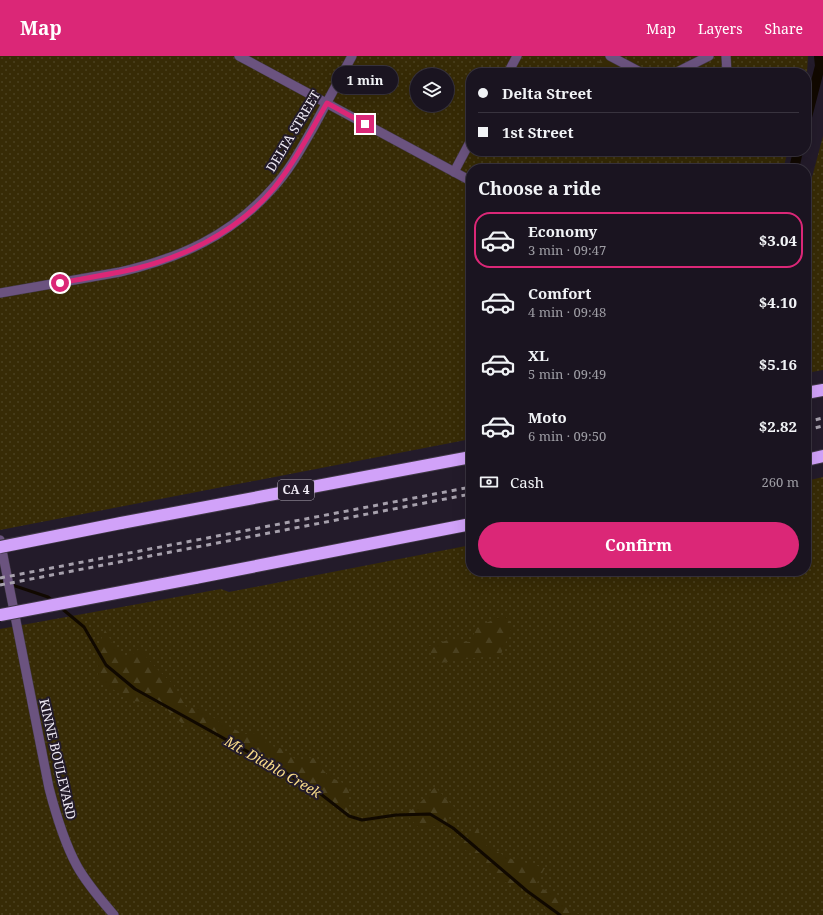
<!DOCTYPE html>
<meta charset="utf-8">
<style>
:root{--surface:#1a1420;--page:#231d29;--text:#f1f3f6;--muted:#9f9ea5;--line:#38333e;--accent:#db2777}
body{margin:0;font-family:"Noto Serif",serif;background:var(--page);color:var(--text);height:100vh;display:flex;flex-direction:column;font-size:15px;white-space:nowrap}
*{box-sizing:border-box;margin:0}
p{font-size:13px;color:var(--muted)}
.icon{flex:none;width:22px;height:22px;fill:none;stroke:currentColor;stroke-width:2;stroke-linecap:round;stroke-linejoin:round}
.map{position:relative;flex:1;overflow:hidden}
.panel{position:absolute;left:466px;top:108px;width:345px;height:412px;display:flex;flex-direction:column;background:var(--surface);border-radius:16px;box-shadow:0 4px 16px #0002,0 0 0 1px var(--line)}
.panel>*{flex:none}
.hud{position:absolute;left:466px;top:12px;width:345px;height:88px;border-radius:16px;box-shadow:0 4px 16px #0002,0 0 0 1px var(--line);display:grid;align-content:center;height:88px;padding:0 12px;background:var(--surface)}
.controls{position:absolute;left:410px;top:12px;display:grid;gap:8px}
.controls a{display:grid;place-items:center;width:44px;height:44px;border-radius:50%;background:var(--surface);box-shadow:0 4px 16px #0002,0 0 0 1px var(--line);font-size:20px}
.end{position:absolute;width:18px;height:18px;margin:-9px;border:5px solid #db2777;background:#fff;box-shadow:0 0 0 2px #fff}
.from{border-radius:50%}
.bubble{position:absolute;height:28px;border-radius:14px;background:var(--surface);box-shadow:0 4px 16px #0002,0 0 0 1px var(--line);font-size:13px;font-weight:700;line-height:28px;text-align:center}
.hud b{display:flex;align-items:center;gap:14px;height:38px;font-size:15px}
.hud b+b{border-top:1px solid var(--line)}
.hud i{width:10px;height:10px;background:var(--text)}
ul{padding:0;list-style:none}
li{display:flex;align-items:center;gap:12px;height:56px;margin:0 8px 6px;padding:0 4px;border:2px solid transparent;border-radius:16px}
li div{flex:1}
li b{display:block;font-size:15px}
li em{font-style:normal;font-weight:700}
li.selected{border-color:var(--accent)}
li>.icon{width:36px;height:36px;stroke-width:1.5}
h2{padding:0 12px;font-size:18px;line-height:48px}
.pay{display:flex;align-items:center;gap:10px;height:44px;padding:0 12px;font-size:15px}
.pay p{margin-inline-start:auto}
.primary-button{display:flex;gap:8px;margin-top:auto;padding:8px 12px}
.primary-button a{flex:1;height:46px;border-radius:24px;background:var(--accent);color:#fff;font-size:16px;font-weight:700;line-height:46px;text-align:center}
header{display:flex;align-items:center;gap:24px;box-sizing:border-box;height:56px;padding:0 20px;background:var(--accent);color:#fff}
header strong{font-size:19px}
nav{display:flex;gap:22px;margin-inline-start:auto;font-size:14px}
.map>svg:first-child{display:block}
</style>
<header>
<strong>Map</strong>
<nav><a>Map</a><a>Layers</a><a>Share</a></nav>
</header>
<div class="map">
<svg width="823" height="859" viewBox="0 0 823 859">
<defs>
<pattern id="grass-dots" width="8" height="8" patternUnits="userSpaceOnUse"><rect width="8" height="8" fill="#372b06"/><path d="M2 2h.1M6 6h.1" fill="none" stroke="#4a401f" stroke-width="1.8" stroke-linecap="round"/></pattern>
<pattern id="forest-firs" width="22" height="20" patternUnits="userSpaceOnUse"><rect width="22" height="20" fill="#372b06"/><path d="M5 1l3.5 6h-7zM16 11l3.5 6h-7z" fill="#4a401f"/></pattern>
</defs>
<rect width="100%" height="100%" fill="#231b2a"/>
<!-- grass -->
<g fill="url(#grass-dots)" fill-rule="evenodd">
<path d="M0,0H808L807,17L806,23V17H471V95H788L783,113H471V383L0,474ZM417,19H447V49H417Z"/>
<polygon points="823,80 823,314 806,317 806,144"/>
<polygon points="823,421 823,859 0,859 0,573 221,533 229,536 471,489 471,515 806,515 806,425"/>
</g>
<!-- forest -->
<g fill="url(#forest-firs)">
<polygon points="602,0 610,0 642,17 594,17"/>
<polygon points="504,559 513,569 501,598 440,607 426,591 448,584 470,586 477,571"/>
<polygon points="105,574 114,590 126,603 139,593 158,614 173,628 186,651 202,653 218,665 244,678 256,677 268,689 283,693 296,704 314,702 328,720 349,730 349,760 313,732 212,675 187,672 160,647 132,645 98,624 97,594"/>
<polygon points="435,731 454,751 446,768 420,773 406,758 418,749"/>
<polygon points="477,771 484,788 508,802 545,812 535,830 558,839 569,855 582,859 551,859 527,835 500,824 479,802 457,789"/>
</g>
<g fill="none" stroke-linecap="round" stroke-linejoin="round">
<!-- stream -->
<g stroke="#110900" stroke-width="3">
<polyline points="0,525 48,541 54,546"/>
<polyline points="60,551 84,571 106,609 135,633 313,732 349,760 362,764 396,759 430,758 453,772 527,835 560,859"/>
</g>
<!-- canal -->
<g stroke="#110900" stroke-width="10">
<polyline points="806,65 820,10 819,0"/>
<polyline points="794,113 798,95"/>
</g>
<defs>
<g id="minor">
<polyline points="239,0 471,125"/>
<polyline points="610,0 642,17"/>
<polyline points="726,0 727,17"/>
<polyline points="508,17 517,0"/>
<polyline points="675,17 709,0"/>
<polyline points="454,116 471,84"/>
<path d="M0,237L120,216C180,202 230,180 272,133C289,115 301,93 313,72C326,48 339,24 352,0"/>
<path d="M0,484L49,732C56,759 64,786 77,810C87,828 101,844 114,859"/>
</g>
<g id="motorway">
<polyline points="806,337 823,334"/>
<polyline points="806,404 823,400"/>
<polyline points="121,467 471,401"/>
<polyline points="195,522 471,468"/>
</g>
</defs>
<!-- minor casing -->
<use href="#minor" stroke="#403846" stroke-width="10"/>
<!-- motorway casing -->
<use href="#motorway" stroke="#403846" stroke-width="14"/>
<!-- minor -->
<use href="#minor" stroke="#6b537f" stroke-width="9"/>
<!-- motorway -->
<use href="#motorway" stroke="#d1a2f9" stroke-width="12"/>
<!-- rail -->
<g stroke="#a6a0ac" stroke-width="3" stroke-dasharray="5 5" stroke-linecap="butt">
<polyline points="806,366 823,362"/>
<polyline points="806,374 823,370"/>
<polyline points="0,522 471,431"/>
<polyline points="0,529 471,438"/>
</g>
<defs>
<g id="motorway-bridge">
<polyline points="0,491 121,467"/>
<polyline points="0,559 195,522"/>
</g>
</defs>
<!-- motorway-bridge casing -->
<use href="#motorway-bridge" stroke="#403846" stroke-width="14" stroke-linecap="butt"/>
<!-- motorway-bridge -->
<use href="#motorway-bridge" stroke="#d1a2f9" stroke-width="12"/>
</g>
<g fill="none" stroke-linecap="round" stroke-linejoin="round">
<!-- route -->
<path stroke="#db2777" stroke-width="5" d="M60,227C80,223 100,220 120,216C177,205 236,178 274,132C295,106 310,76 327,47L365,68"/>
</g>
<g text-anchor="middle" stroke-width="4" stroke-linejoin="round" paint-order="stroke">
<!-- shield labels -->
<rect fill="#231b2a" stroke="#b2acb7" stroke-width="1" x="278" y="424" width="36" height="20" rx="3"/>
<g font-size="12" font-weight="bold" fill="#efeaf4">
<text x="296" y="438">CA 4</text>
</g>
<!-- street labels -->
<g font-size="13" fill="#efeaf4" stroke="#231b2a">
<text transform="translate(293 75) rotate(-59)" y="5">DELTA STREET</text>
<text transform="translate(58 703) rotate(77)" y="5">KINNE BOULEVARD</text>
</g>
<!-- water labels -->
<g font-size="14" font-style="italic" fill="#f8db89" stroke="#231b2a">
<text transform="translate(273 711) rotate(30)" y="5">Mt. Diablo Creek</text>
</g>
</g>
</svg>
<div class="controls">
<a><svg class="icon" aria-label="layers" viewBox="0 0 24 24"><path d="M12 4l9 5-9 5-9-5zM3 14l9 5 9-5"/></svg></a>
</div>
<i class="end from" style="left:60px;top:227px"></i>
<i class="end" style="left:365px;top:68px"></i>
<div class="bubble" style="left:332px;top:10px;width:66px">1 min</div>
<div class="hud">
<b><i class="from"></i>Delta Street</b>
<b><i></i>1st Street</b>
</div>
<section class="panel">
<h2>Choose a ride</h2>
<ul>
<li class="selected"><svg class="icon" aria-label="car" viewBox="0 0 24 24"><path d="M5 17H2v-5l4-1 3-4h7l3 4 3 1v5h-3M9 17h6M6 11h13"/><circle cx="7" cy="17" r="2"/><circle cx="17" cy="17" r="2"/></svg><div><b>Economy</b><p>3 min · 09:47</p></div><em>$3.04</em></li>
<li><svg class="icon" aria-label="car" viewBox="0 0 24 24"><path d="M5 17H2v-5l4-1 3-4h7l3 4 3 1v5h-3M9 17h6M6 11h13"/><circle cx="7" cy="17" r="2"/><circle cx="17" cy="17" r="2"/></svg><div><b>Comfort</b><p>4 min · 09:48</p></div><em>$4.10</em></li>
<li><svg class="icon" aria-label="car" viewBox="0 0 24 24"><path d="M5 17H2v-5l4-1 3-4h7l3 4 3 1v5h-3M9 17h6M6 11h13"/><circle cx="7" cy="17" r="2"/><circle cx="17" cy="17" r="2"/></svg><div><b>XL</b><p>5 min · 09:49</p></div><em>$5.16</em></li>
<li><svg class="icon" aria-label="car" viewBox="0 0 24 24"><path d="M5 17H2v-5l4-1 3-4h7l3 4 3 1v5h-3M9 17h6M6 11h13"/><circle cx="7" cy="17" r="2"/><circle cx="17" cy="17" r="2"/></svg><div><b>Moto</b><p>6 min · 09:50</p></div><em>$2.82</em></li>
</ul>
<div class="pay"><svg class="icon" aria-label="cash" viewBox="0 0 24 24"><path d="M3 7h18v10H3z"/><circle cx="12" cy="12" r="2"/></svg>Cash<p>260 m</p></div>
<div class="primary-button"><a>Confirm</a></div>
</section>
</div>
